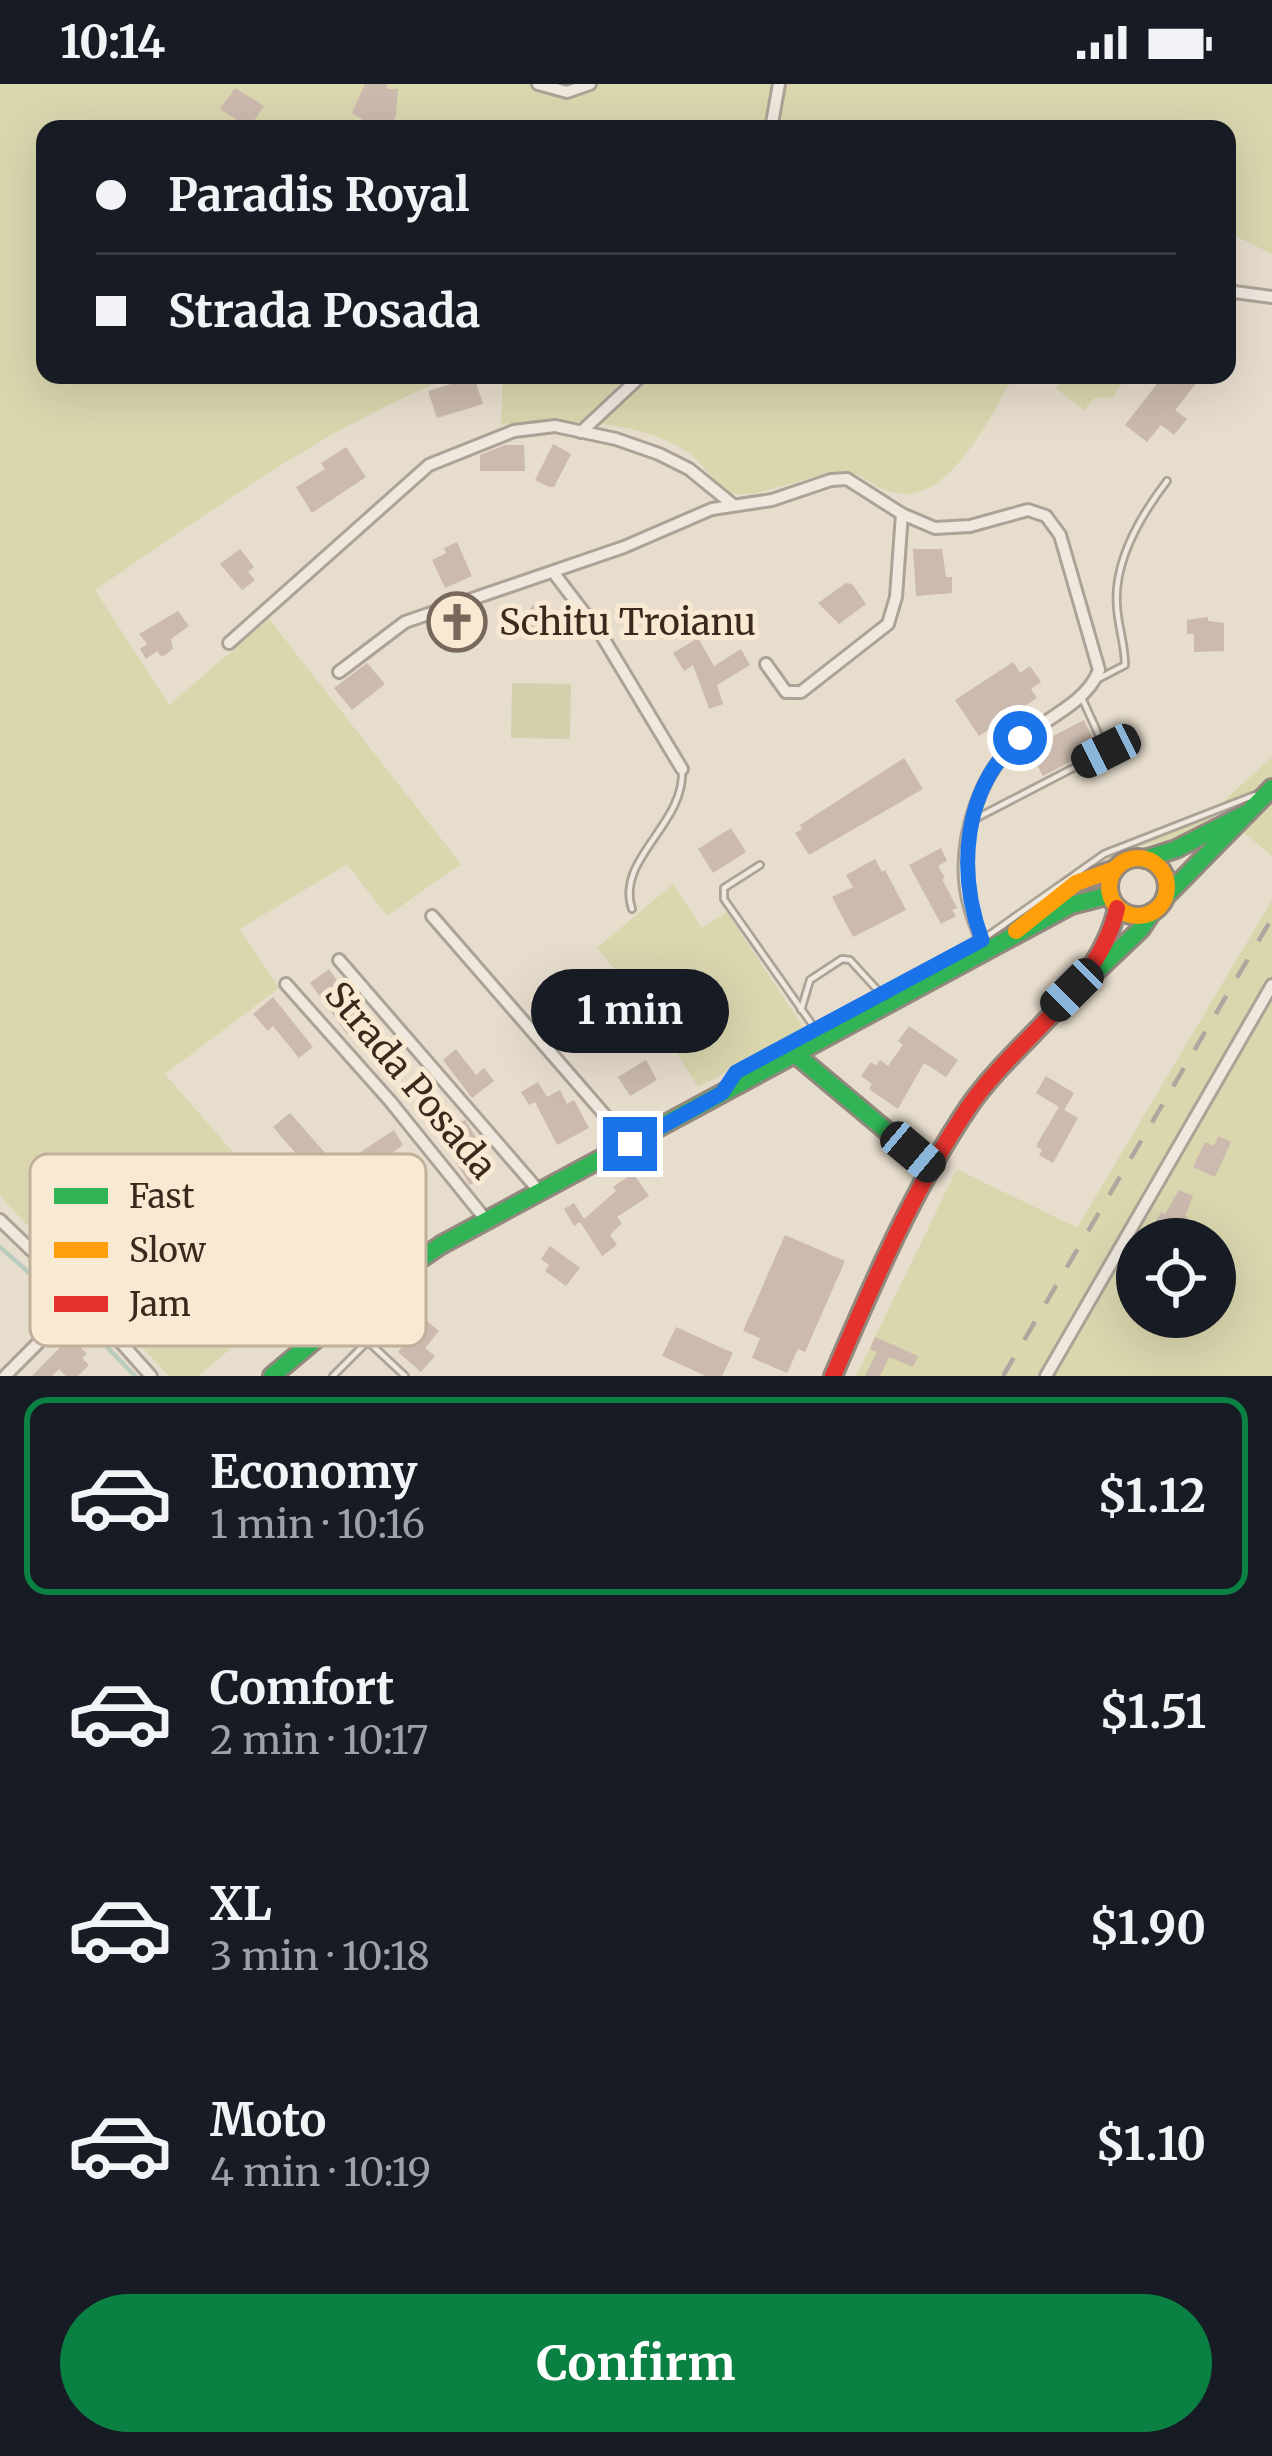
<!DOCTYPE html>
<meta charset="utf-8">
<style>
:root{--surface:#171b24;--page:#242831;--text:#f1f3f6;--muted:#9ea1a6;--line:#363941;--accent:#0b8043}
body{margin:0;font-family:Merriweather,serif;background:var(--page);color:var(--text);height:100vh;display:flex;flex-direction:column;font-size:45px;white-space:nowrap}
*{box-sizing:border-box;margin:0}
p{font-size:39px;color:var(--muted)}
.icon{flex:none;width:66px;height:66px;fill:none;stroke:currentColor;stroke-width:2;stroke-linecap:round;stroke-linejoin:round}
.map{position:relative;height:1292px;overflow:hidden}
.details{display:flex;flex-direction:column;background:var(--surface);flex:1}
.details>*{flex:none}
.banner{position:absolute;left:36px;top:36px;width:1200px;height:264px;border-radius:24px;box-shadow:0 12px 48px #0002;display:grid;align-content:center;height:264px;padding:0 60px;background:var(--surface)}
.buttons{position:absolute;left:1116px;top:1134px;display:grid;gap:24px}
.buttons a{display:grid;place-items:center;width:120px;height:120px;border-radius:50%;background:var(--surface);box-shadow:0 12px 48px #0002;font-size:60px}
.end{position:absolute;width:54px;height:54px;margin:-27px;border:15px solid #1a73e8;background:#fff;box-shadow:0 0 0 6px #fff}
.from{border-radius:50%}
.bubble{position:absolute;height:84px;border-radius:42px;background:var(--surface);box-shadow:0 12px 48px #0002;font-size:39px;font-weight:700;line-height:84px;text-align:center}
.car{position:absolute;width:36px;height:72px;margin:-36px -18px;border-radius:15px;box-shadow:0 0 9px 3px #0007;background:linear-gradient(#222 24%,#8ab4d8 0 40%,#222 0 76%,#8ab4d8 0 86%,#222 0)}
.banner b{display:flex;align-items:center;gap:42px;height:114px;font-size:45px}
.banner b+b{border-top:3px solid var(--line)}
.banner i{width:30px;height:30px;background:var(--text)}
ul{padding:21px 0 0;list-style:none}
li{display:flex;align-items:center;gap:36px;height:198px;margin:0 24px 18px;padding:0 36px;border:6px solid transparent;border-radius:24px}
li div{flex:1}
li b{display:block;font-size:45px}
li em{font-style:normal;font-weight:700}
li.selected{border-color:var(--accent)}
li>.icon{width:108px;height:108px;stroke-width:1.5}
.cta{display:flex;gap:24px;margin-top:auto;padding:24px 60px}
.cta a{flex:1;height:138px;border-radius:72px;background:var(--accent);color:#fff;font-size:48px;font-weight:700;line-height:138px;text-align:center}
.status{display:flex;justify-content:space-between;align-items:center;height:84px;padding:0 60px;background:var(--surface);direction:ltr}
.status svg{height:33px;fill:currentColor}
.map>svg:first-child{display:block}
</style>
<div class="status"><b>10:14</b><svg viewBox="0 0 49 12"><path d="M0 12V9h3v3zM5 12V6h3v6zM10 12V3h3v9zM15 12V0h3v12zM26 1h20v11H26zM47 4h2v5h-2z"/></svg></div>
<div class="map">
<svg width="1272" height="1292" viewBox="0 0 1272 1292">
<rect width="100%" height="100%" fill="#e7ddcd"/>
<!-- green -->
<g fill="#dad6ae" fill-rule="evenodd">
<path d="M0,0H1272V170L1227,148V45H45V291H457C326,341 210,428 95,506L169,621L269,535L461,780L387,832L347,780L240,845L279,904L165,990L331,1181L198,1292H169L0,1112Z"/>
<path d="M503,291H1014C994,327 950,420 897,409C858,401 873,382 819,392C797,396 748,417 730,408C713,400 704,380 690,370C639,334 560,335 501,341Z"/>
<polygon points="1063,291 1127,291 1113,313 1094,314 1084,326 1056,305"/>
<polygon points="1272,673 1272,772 1220,729 1183,752 1125,766 1067,799 1099,777 1215,725"/>
<polygon points="673,800 702,844 727,828 805,946 698,1003 655,933 597,864"/>
<path d="M1272,816V1292H856L957,1085L1077,1144ZM1137,1155H1215V1233H1137Z"/>
</g>
<!-- cemetery -->
<polygon fill="#d3d0ae" points="512,599 571,600 570,655 511,654"/>
<g fill="none" stroke-linecap="round" stroke-linejoin="round">
<!-- stream -->
<g stroke="#b9ccbe" stroke-width="4.5">
<polyline points="0,1163 62,1218"/>
<polyline points="79,1234 135,1292"/>
</g>
</g>
<!-- building -->
<g fill="#cbbaad">
<polygon points="365,0 387,0 387,5 398,5 396,32 389,45 378,45 352,29"/>
<polygon points="235,4 264,22 249,44 220,25"/>
<polygon points="1164,291 1190,291 1198,297 1175,326 1187,335 1174,351 1161,341 1147,358 1125,341"/>
<polygon points="474,293 483,320 437,334 428,307"/>
<polygon points="553,360 571,370 554,403 549,403 535,396"/>
<polygon points="505,361 524,361 525,387 480,387 480,371"/>
<polygon points="346,363 366,393 312,429 296,403 325,385 321,379"/>
<polygon points="457,458 472,492 445,504 432,476 446,469 444,464"/>
<polygon points="240,465 254,483 248,488 255,496 242,506 220,480"/>
<polygon points="913,465 942,465 946,493 952,493 952,509 916,512"/>
<polygon points="846,499 852,500 866,520 839,540 818,519"/>
<polygon points="533,521 544,521 557,533 557,538 545,552 534,553 526,546 504,547 504,530 527,529"/>
<polygon points="178,527 189,542 171,555 173,565 162,573 157,567 146,575 140,565 147,560 139,550"/>
<polygon points="1208,533 1208,537 1224,539 1224,567 1194,568 1194,550 1187,550 1187,536"/>
<polygon points="698,554 714,582 741,565 750,581 717,601 723,620 709,625 693,581 684,587 673,569"/>
<polygon points="1013,578 1020,589 1030,582 1041,598 1031,605 1037,614 979,652 955,616"/>
<polygon points="367,579 385,600 352,626 334,604"/>
<polygon points="1084,636 1097,664 1043,692 1028,665"/>
<polygon points="904,674 923,705 809,771 795,749 802,745 800,741"/>
<polygon points="731,744 746,768 713,789 698,765"/>
<polygon points="941,764 947,777 938,782 945,794 942,795 957,824 952,826 956,832 941,840 909,781"/>
<polygon points="875,775 882,788 885,786 906,826 853,853 832,813 853,803 846,791"/>
<polygon points="329,885 365,938 347,950 310,899"/>
<polygon points="585,897 622,945 606,956 586,926 579,931 575,925 549,945 531,921 551,907 557,916"/>
<polygon points="273,913 313,963 299,974 273,942 268,947 253,930"/>
<polygon points="909,942 958,976 946,993 924,979 898,1025 869,1005 872,1000 861,992 871,978 876,982 880,976 888,982 903,961 898,957"/>
<polygon points="456,965 476,991 484,984 494,997 472,1014 443,976"/>
<polygon points="646,976 657,996 630,1012 618,993"/>
<polygon points="1046,992 1074,1009 1064,1026 1078,1034 1053,1079 1039,1071 1042,1066 1036,1062 1059,1023 1036,1009"/>
<polygon points="538,998 547,1013 560,1006 567,1020 574,1016 589,1044 557,1061 535,1018 529,1021 521,1008"/>
<polygon points="290,1029 349,1096 333,1109 327,1101 325,1103 273,1043"/>
<polygon points="465,1036 476,1053 472,1055 492,1087 470,1101 439,1050"/>
<polygon points="394,1046 403,1061 369,1086 359,1069"/>
<polygon points="1218,1052 1231,1058 1215,1093 1193,1083 1205,1058 1214,1062"/>
<polygon points="633,1089 649,1112 617,1133 622,1139 610,1151 617,1161 602,1172 580,1138 574,1142 564,1125 574,1119 584,1135 616,1107 613,1103"/>
<polygon points="1179,1106 1193,1112 1185,1132 1188,1133 1185,1141 1189,1142 1183,1155 1146,1155 1161,1128 1165,1130"/>
<polygon points="785,1151 845,1177 805,1268 798,1265 787,1289 752,1274 760,1254 743,1247"/>
<polygon points="550,1162 580,1184 566,1202 545,1187 549,1181 541,1175"/>
<polygon points="423,1234 439,1247 425,1264 435,1272 421,1288 398,1268"/>
<polygon points="676,1243 733,1269 722,1292 706,1292 662,1272"/>
<polygon points="70,1253 87,1270 82,1274 89,1281 78,1292 66,1292 59,1285 52,1292 32,1292"/>
<polygon points="875,1253 918,1272 913,1283 889,1273 880,1292 865,1292 877,1268 870,1265"/>
</g>
<g fill="none" stroke-linecap="round" stroke-linejoin="round">
<defs>
<g id="lane">
<path d="M1098,595L1125,581C1125,561 1118,542 1117,523C1113,478 1141,431 1167,397"/>
<polyline points="973,736 1106,667 1082,614"/>
<polyline points="760,781 724,804 724,815 816,946"/>
<path d="M632,825C615,775 686,740 682,685"/>
<polyline points="801,926 810,896 842,875 850,876 882,911"/>
<polyline points="730,996 736,988 982,856 1104,770 1255,711"/>
<polyline points="281,1113 368,1204"/>
<polyline points="345,1236 405,1292"/>
<polyline points="333,1292 367,1258"/>
</g>
<g id="street">
<polyline points="538,0 567,8 590,0"/>
<polyline points="771,45 779,0"/>
<polyline points="1227,207 1272,213"/>
<polyline points="581,348 642,291"/>
<polyline points="553,488 602,552 682,685"/>
<polyline points="229,559 429,381 514,347 555,342 616,355 659,370 689,385 732,420"/>
<polyline points="766,580 786,608 801,608 888,540 896,513 902,430"/>
<path d="M339,588L405,538L624,463L712,425L772,416L831,396L847,395L902,430L935,444L970,442L1028,426L1046,432L1060,451L1099,586C1088,617 1048,634 1023,653C980,684 959,754 966,805C969,826 978,847 986,867"/>
<polyline points="432,832 630,1060"/>
<polyline points="339,876 539,1107"/>
<polyline points="286,900 390,1017 486,1136"/>
<polyline points="0,1136 82,1215 151,1292"/>
<polyline points="5,1292 82,1215"/>
<polyline points="1046,1292 1272,901"/>
</g>
<g id="fast">
<polyline points="1145,775 1176,765 1245,730"/>
<polyline points="1165,813 1272,704"/>
<polyline points="1083,900 1141,845 1152,828"/>
<polyline points="795,970 931,1084"/>
<polyline points="272,1292 372,1208 441,1161 1071,821 1110,811"/>
</g>
<g id="slow">
<circle cx="1138" cy="803" r="29"/>
<polyline points="1016,847 1076,799 1115,785"/>
</g>
<path id="jam" d="M833,1292C873,1199 913,1105 970,1021C1015,956 1100,904 1117,824"/>
</defs>
<!-- lane casing -->
<use href="#lane" stroke="#aca296" stroke-width="10"/>
<!-- street casing -->
<use href="#street" stroke="#aca296" stroke-width="16"/>
<!-- fast casing -->
<use href="#fast" stroke="#92887d" stroke-width="22"/>
<!-- slow casing -->
<use href="#slow" stroke="#92887d" stroke-width="22"/>
<!-- jam casing -->
<use href="#jam" stroke="#92887d" stroke-width="22"/>
<!-- lane -->
<use href="#lane" stroke="#efe8df" stroke-width="4.5"/>
<!-- street -->
<use href="#street" stroke="#efe8df" stroke-width="10"/>
<!-- fast -->
<use href="#fast" stroke="#30b455" stroke-width="16"/>
<!-- slow -->
<use href="#slow" stroke="#ff9f0a" stroke-width="16"/>
<!-- jam -->
<use href="#jam" stroke="#e5322d" stroke-width="16"/>
<!-- rail -->
<polyline stroke="#aea79f" stroke-width="4.5" stroke-dasharray="21 21" stroke-linecap="butt" points="1003,1292 1272,834"/>
</g>
<g fill="none" stroke-linecap="round" stroke-linejoin="round">
<!-- route -->
<path stroke="#1a73e8" stroke-width="15" d="M630,1060L722,1009L736,988L982,856C957,788 962,705 1020,654"/>
</g>
<!-- icons -->
<defs>
<symbol id="church-ring" viewBox="-11 -11 22 22"><circle r="9.5" fill="#f8ead2" stroke="#78685b" stroke-width="1.5"/><path d="M-1.2-6h2.4v3.5h3.3v2.4h-3.3V6h-2.4V-.1h-3.3v-2.4h3.3Z" fill="#78685b"/></symbol>
</defs>
<g fill-rule="evenodd">
<use href="#church-ring" x="424" y="505" width="66" height="66"/>
</g>
<g text-anchor="middle" stroke-width="10" stroke-linejoin="round" paint-order="stroke">
<!-- poi labels -->
<g font-size="36" fill="#3c291d" stroke="#f8ead2" text-anchor="start">
<text x="499" y="551">Schitu Troianu</text>
</g>
<!-- street labels -->
<g font-size="36" fill="#3c291d" stroke="#f8ead2">
<text transform="translate(411 996) rotate(50)" y="13">Strada Posada</text>
</g>
</g>
<!-- legend -->
<rect x="30" y="1070" width="396" height="192" rx="18" fill="#f8ead2" stroke="#c0b09c" stroke-width="3"/>
<rect x="54" y="1104" width="54" height="16" fill="#30b455"/>
<rect x="54" y="1158" width="54" height="16" fill="#ff9f0a"/>
<rect x="54" y="1212" width="54" height="16" fill="#e5322d"/>
<g font-size="33" fill="#3c291d">
<text x="129" y="1124">Fast</text>
<text x="129" y="1178">Slow</text>
<text x="129" y="1232">Jam</text>
</g>
</svg>
<div class="buttons">
<a><svg class="icon" aria-label="locate" viewBox="0 0 24 24"><circle cx="12" cy="12" r="6"/><path d="M12 2v4M12 18v4M2 12h4M18 12h4"/></svg></a>
</div>
<i class="end from" style="left:1020px;top:654px"></i>
<i class="end" style="left:630px;top:1060px"></i>
<div class="bubble" style="left:531px;top:885px;width:198px">1 min</div>
<i class="car" style="left:1106px;top:667px;rotate:243deg"></i>
<i class="car" style="left:1072px;top:906px;rotate:225deg"></i>
<i class="car" style="left:913px;top:1068px;rotate:130deg"></i>
<div class="banner">
<b><i class="from"></i>Paradis Royal</b>
<b><i></i>Strada Posada</b>
</div>
</div>
<section class="details">
<ul>
<li class="selected"><svg class="icon" aria-label="car" viewBox="0 0 24 24"><path d="M5 17H2v-5l4-1 3-4h7l3 4 3 1v5h-3M9 17h6M6 11h13"/><circle cx="7" cy="17" r="2"/><circle cx="17" cy="17" r="2"/></svg><div><b>Economy</b><p>1 min · 10:16</p></div><em>$1.12</em></li>
<li><svg class="icon" aria-label="car" viewBox="0 0 24 24"><path d="M5 17H2v-5l4-1 3-4h7l3 4 3 1v5h-3M9 17h6M6 11h13"/><circle cx="7" cy="17" r="2"/><circle cx="17" cy="17" r="2"/></svg><div><b>Comfort</b><p>2 min · 10:17</p></div><em>$1.51</em></li>
<li><svg class="icon" aria-label="car" viewBox="0 0 24 24"><path d="M5 17H2v-5l4-1 3-4h7l3 4 3 1v5h-3M9 17h6M6 11h13"/><circle cx="7" cy="17" r="2"/><circle cx="17" cy="17" r="2"/></svg><div><b>XL</b><p>3 min · 10:18</p></div><em>$1.90</em></li>
<li><svg class="icon" aria-label="car" viewBox="0 0 24 24"><path d="M5 17H2v-5l4-1 3-4h7l3 4 3 1v5h-3M9 17h6M6 11h13"/><circle cx="7" cy="17" r="2"/><circle cx="17" cy="17" r="2"/></svg><div><b>Moto</b><p>4 min · 10:19</p></div><em>$1.10</em></li>
</ul>
<div class="cta"><a>Confirm</a></div>
</section>
